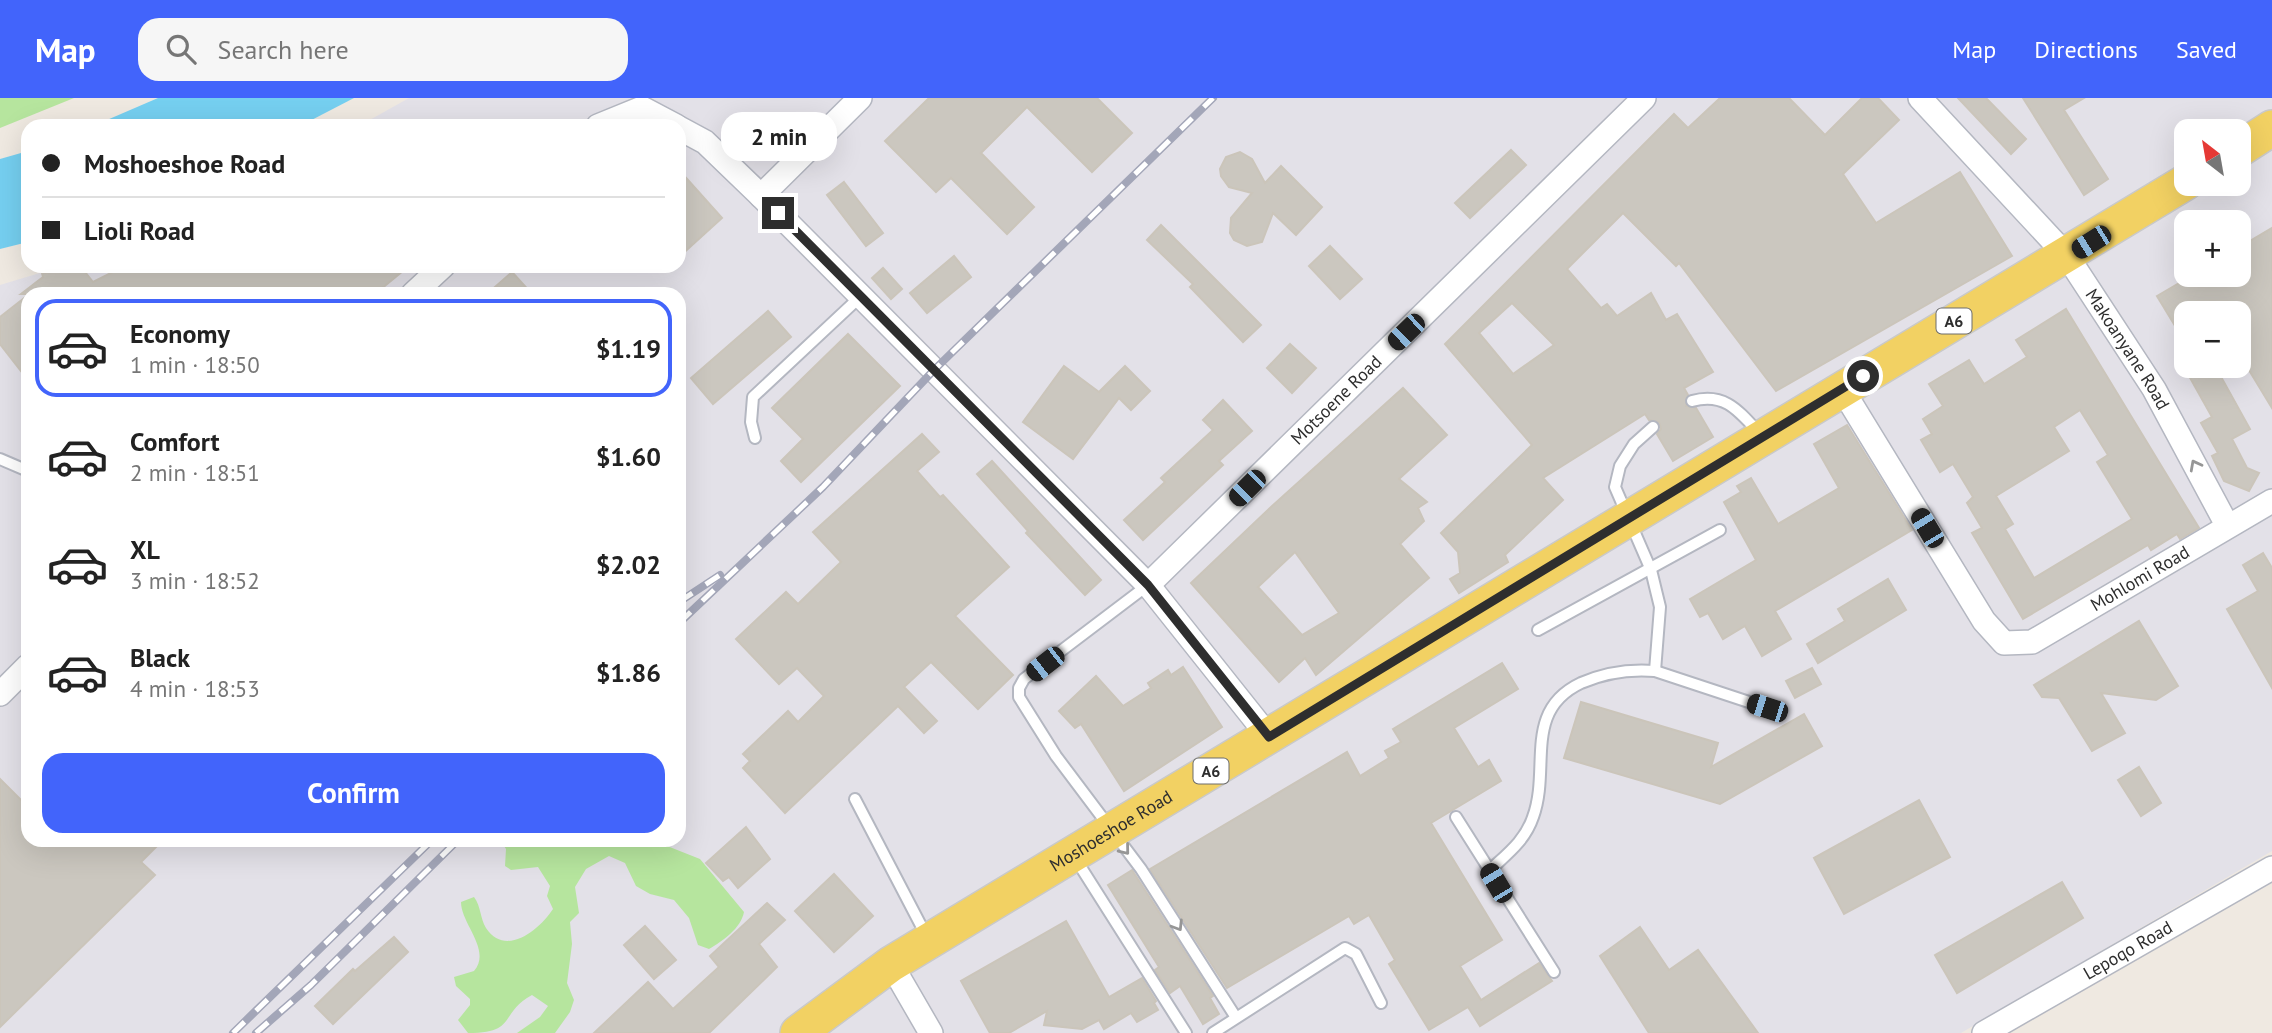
<!DOCTYPE html>
<meta charset="utf-8">
<style>
:root{--surface:#fff;--page:#f6f6f6;--text:#222;--muted:#767676;--line:#e0e0e0;--accent:#4264fb}
body{margin:0;font-family:"PT Sans",sans-serif;background:var(--page);color:var(--text);height:100vh;display:flex;flex-direction:column;font-size:26px;white-space:nowrap}
*{box-sizing:border-box;margin:0}
p{font-size:23px;color:var(--muted)}
.icon{flex:none;width:38px;height:38px;fill:none;stroke:currentColor;stroke-width:2;stroke-linecap:round;stroke-linejoin:round}
.map{position:relative;flex:1;overflow:hidden}
.sheet{position:absolute;left:21px;top:189px;width:665px;height:560px;display:flex;flex-direction:column;background:var(--surface);border-radius:21px;box-shadow:0 7px 28px #0002}
.sheet>*{flex:none}
.top-card{position:absolute;left:21px;top:21px;width:665px;height:154px;border-radius:21px;box-shadow:0 7px 28px #0002;display:grid;align-content:center;height:154px;padding:0 21px;background:var(--surface)}
.needle{width:46px;rotate:329deg}
.controls{position:absolute;left:2174px;top:21px;display:grid;gap:14px}
.controls a{display:grid;place-items:center;width:77px;height:77px;border-radius:14px;background:var(--surface);box-shadow:0 7px 28px #0002;font-size:35px}
.end{position:absolute;width:32px;height:32px;margin:-16px;border:9px solid #2e2e2e;background:#fff;box-shadow:0 0 0 4px #fff}
.from{border-radius:50%}
.bubble{position:absolute;height:49px;border-radius:21px;background:var(--surface);box-shadow:0 7px 28px #0002;font-size:23px;font-weight:600;line-height:49px;text-align:center}
.car{position:absolute;width:21px;height:42px;margin:-21px -10px;border-radius:9px;box-shadow:0 0 5px 2px #0007;background:linear-gradient(#222 24%,#8ab4d8 0 40%,#222 0 76%,#8ab4d8 0 86%,#222 0)}
.top-card b{display:flex;align-items:center;gap:24px;height:66px;font-size:26px}
.top-card b+b{border-top:2px solid var(--line)}
.top-card i{width:18px;height:18px;background:var(--text)}
ul{padding:12px 0 0;list-style:none}
li{display:flex;align-items:center;gap:21px;height:98px;margin:0 14px 10px;padding:0 7px;border:4px solid transparent;border-radius:21px}
li div{flex:1}
li b{display:block;font-size:26px}
li em{font-style:normal;font-weight:600}
li.active{border-color:var(--accent)}
li>.icon{width:63px;height:63px;stroke-width:1.5}
.cta{display:flex;gap:14px;margin-top:auto;padding:14px 21px}
.cta a{flex:1;height:80px;border-radius:21px;background:var(--accent);color:#fff;font-size:28px;font-weight:600;line-height:80px;text-align:center}
header{display:flex;align-items:center;gap:42px;box-sizing:border-box;height:98px;padding:0 35px;background:var(--accent);color:#fff}
header strong{font-size:33px}
nav{display:flex;gap:38px;margin-inline-start:auto;font-size:24px}
.search{width:490px;height:63px;background:var(--page);display:flex;align-items:center;gap:18px;box-sizing:border-box;padding:0 24px;border-radius:21px;color:var(--muted);font-size:26px}
.map>svg:first-child{display:block}
</style>
<header>
<strong>Map</strong>
<div class="search"><svg class="icon" aria-label="search" viewBox="0 0 24 24"><circle cx="10" cy="10" r="6"/><path d="M15 15l6 6"/></svg>Search here</div>
<nav><a>Map</a><a>Directions</a><a>Saved</a></nav>
</header>
<div class="map">
<svg width="2272" height="935" viewBox="0 0 2272 935">
<rect width="100%" height="100%" fill="#efe9e1"/>
<!-- industrial -->
<path fill="#e3e1e8" fill-rule="evenodd" d="M409,0H2272V753L1961,935H0V187L63,168H679V28H359ZM2186,33H2238V86H2186ZM2186,124H2238V177H2186ZM28,196H679V742H28ZM2186,215H2238V268H2186Z"/>
<!-- green -->
<g fill="#b6e59e">
<polygon points="0,0 74,0 0,30"/>
<path d="M500,742H652L700,761L744,814C741,830 723,843 709,851L698,847L689,820L674,802L650,796L636,788L625,765L609,758L586,771L575,789L579,815L570,824L572,846L567,885L574,902L570,914L555,935H517L540,919L548,908L532,897C498,916 518,935 468,935L458,922L470,907V901L456,888L454,879L474,873C492,852 461,826 461,804L474,799C481,808 480,820 486,830C506,860 540,831 553,811L547,798L550,788L538,769L511,772L505,768L506,751Z"/>
</g>
<!-- water -->
<g fill="#75cff0">
<polygon points="158,0 354,0 300,28 93,28"/>
<polygon points="28,53 28,144 0,151 0,61"/>
</g>
<!-- building -->
<g fill="#cbc7bf" stroke="#cbc5ba" stroke-width="2" fill-rule="evenodd">
<polygon points="929,0 1097,0 1132,35 1092,74 1027,9 981,55 1034,109 1007,136 951,80 936,94 885,43"/>
<path d="M1720,0H1789L1825,37L1862,0H1878L1899,22L1843,76L1876,125L1960,74L2012,158L1776,293L1679,165L1676,168L1623,115L1567,171L1601,210L1607,206L1617,218L1651,195L1666,222L1677,216L1713,274L1684,290L1688,297L1686,308L1696,310L1713,339L1673,363L1657,336L1661,331L1659,324L1649,322L1645,316L1543,380L1563,402L1505,457L1508,464L1459,495L1450,481L1460,475L1458,454L1441,435L1532,347L1445,246L1674,16L1688,30ZM1512,205L1554,247L1513,276L1479,235Z"/>
<polygon points="1958,0 1986,0 2026,41 2011,56"/>
<polygon points="2023,0 2084,0 2064,12 2108,81 2084,97"/>
<polygon points="1511,52 1526,67 1470,120 1455,105"/>
<polygon points="1240,54 1252,61 1265,85 1281,68 1322,109 1296,137 1273,115 1262,144 1247,148 1234,142 1230,135 1231,120 1252,95 1229,89 1221,78 1220,71 1226,59"/>
<polygon points="679,72 722,120 679,159"/>
<polygon points="844,84 883,135 866,148 827,97"/>
<polygon points="1161,127 1261,227 1243,244 1190,189 1193,186 1147,142"/>
<polygon points="2272,130 2272,310 2238,254 2238,215 2186,215 2186,246 2157,198 2193,177 2238,177 2238,150"/>
<polygon points="1330,148 1362,181 1340,201 1309,168"/>
<polygon points="954,158 971,179 927,215 910,195"/>
<polygon points="125,168 409,168 375,196 21,196 43,179 42,175 82,170 93,184"/>
<polygon points="883,170 902,191 891,201 872,180"/>
<polygon points="512,174 532,196 487,196"/>
<polygon points="28,197 28,282 0,246 0,219"/>
<path d="M2066,211L2199,430L2180,441L2177,436L2151,452L2148,447L2023,521L1972,435L1982,430L1967,405L1973,399L1953,366L1940,374L1921,342L1932,336L1923,321L1943,308L1929,286L1969,262L1984,286L2027,259L2016,242ZM2080,312L2108,357L2097,364L2132,421L2034,480L2005,431L2013,426L1996,398L2069,353L2054,329Z"/>
<polygon points="768,213 791,239 713,306 691,280"/>
<polygon points="848,236 900,288 801,384 781,363 803,341 772,310"/>
<polygon points="1290,246 1316,270 1292,295 1267,270"/>
<polygon points="1064,268 1099,294 1125,268 1150,293 1131,312 1119,300 1073,361 1023,324"/>
<polygon points="2208,268 2215,268 2250,331 2232,341 2247,370 2259,375 2249,393 2224,383 2212,358 2218,355 2201,325 2212,319 2189,278"/>
<path d="M1403,290L1447,337L1399,381L1427,404L1418,410L1424,423L1400,446L1429,480L1316,577L1305,560L1279,584L1191,485L1271,409ZM1295,454L1339,515L1302,537L1258,489Z"/>
<polygon points="1223,302 1252,333 1219,363 1223,367 1143,442 1124,422 1165,384 1161,380 1213,332 1203,322"/>
<polygon points="1847,327 1912,432 1775,513 1791,541 1762,558 1745,528 1723,541 1708,515 1700,519 1690,501 1756,462 1724,404 1741,394 1737,388 1751,380 1778,426 1839,390 1814,346"/>
<polygon points="922,336 939,354 917,373 940,399 943,397 1009,469 955,518 1013,577 978,611 931,564 904,589 937,623 924,635 898,608 785,715 743,670 750,663 743,656 788,613 798,624 824,598 797,570 779,586 736,541 786,494 798,506 841,464 813,434"/>
<polygon points="992,363 1101,482 1085,497 1026,435 1028,433 977,376"/>
<polygon points="2263,455 2272,470 2272,590 2227,511 2258,493 2243,467"/>
<polygon points="1888,481 1906,512 1818,565 1807,546 1845,523 1838,511"/>
<polygon points="2139,523 2178,588 2156,602 2101,595 2125,635 2092,653 2059,600 2042,599 2034,587"/>
<polygon points="1502,565 1518,591 1454,630 1478,669 1489,662 1501,683 1431,725 1502,842 1460,868 1481,902 1539,865 1552,883 1480,928 1468,909 1429,932 1389,866 1395,862 1369,817 1354,826 1349,818 1227,890 1150,771 1347,654 1360,678 1389,660 1385,653 1401,644 1393,631"/>
<polygon points="1183,569 1222,629 1124,693 1081,626 1075,630 1059,613 1096,578 1123,608 1151,590 1148,585 1168,572 1171,577"/>
<polygon points="1812,570 1821,586 1795,600 1786,583"/>
<polygon points="1581,604 1718,645 1711,669 1804,616 1822,648 1720,706 1564,660"/>
<polygon points="2139,669 2161,705 2141,718 2118,682"/>
<polygon points="0,681 28,709 28,742 163,742 141,764 155,777 0,929"/>
<polygon points="1919,702 1950,759 1844,816 1814,760"/>
<polygon points="746,729 770,761 738,790 729,779 723,783 706,765"/>
<polygon points="1132,772 1213,898 1210,900 1219,916 1203,926 1180,888 1170,895 1155,872 1159,869 1108,787"/>
<polygon points="834,776 873,818 834,854 795,813"/>
<polygon points="2062,784 2083,820 1957,895 1935,857"/>
<polygon points="767,805 785,822 759,846 777,869 709,935 594,935 648,884 673,911 719,869 710,858"/>
<polygon points="1066,823 1109,899 1142,880 1156,903 1154,905 1158,912 1137,924 1131,915 1104,931 1099,922 1082,931 1044,927 1047,913 1009,935 990,935 961,883"/>
<polygon points="645,828 676,862 654,881 624,847"/>
<polygon points="1640,829 1669,872 1698,852 1758,935 1649,935 1600,858"/>
<polygon points="394,839 408,854 333,926 315,908 353,871 355,873"/>
</g>
<g fill="none" stroke-linecap="round" stroke-linejoin="round">
<defs>
<g id="service">
<path d="M1692,303C1724,294 1738,312 1759,335"/>
<polyline points="1653,329 1634,346 1620,368 1615,389 1651,472 1660,509 1655,573"/>
<polyline points="755,340 751,324 753,299 861,198"/>
<polyline points="0,361 28,373"/>
<polyline points="1148,487 1024,581 1019,590 1019,599 1056,658 1141,771 1235,918"/>
<polyline points="1538,532 1720,432"/>
<polyline points="855,701 928,841"/>
<polyline points="1456,719 1554,874"/>
<polyline points="1075,760 1186,935"/>
<path d="M1489,773C1507,756 1525,743 1533,719C1551,670 1522,613 1581,585C1604,575 1631,571 1655,573L1767,610"/>
<polyline points="1213,935 1345,850 1356,856 1381,905"/>
</g>
<g id="minor">
<path id="s1" d="M1920,0L2067,158L2154,291L2227,427"/>
<polyline points="598,28 642,10 676,28"/>
<polyline points="679,30 705,44 761,98 1148,487 1269,639"/>
<polyline points="761,98 860,0"/>
<polyline points="413,196 443,168"/>
<path id="s2" d="M1842,291L1984,523L2004,545L2032,544L2272,403"/>
<path id="s3" d="M1148,487L1644,0"/>
<polyline points="0,596 28,568"/>
<polyline points="891,866 931,935"/>
<path id="s4" d="M1984,935L2272,770"/>
</g>
<g id="primary">
<polyline points="2238,52 2272,30"/>
<path id="s5" d="M798,935L891,866L2186,84"/>
</g>
</defs>
<!-- service casing -->
<use href="#service" stroke="#b4b7c1" stroke-width="14"/>
<!-- minor casing -->
<use href="#minor" stroke="#b4b7c1" stroke-width="26"/>
<!-- primary casing -->
<use href="#primary" stroke="#c9c9c9" stroke-width="38"/>
<!-- service -->
<use href="#service" stroke="#fff" stroke-width="10"/>
<!-- minor -->
<use href="#minor" stroke="#fff" stroke-width="23"/>
<!-- primary -->
<use href="#primary" stroke="#f2d163" stroke-width="35"/>
<defs>
<g id="rail">
<polyline points="679,504 720,477"/>
<polyline points="679,525 823,389 934,272 1213,0"/>
<polyline points="233,935 432,742"/>
<polyline points="256,935 311,887 458,742"/>
</g>
</defs>
<!-- rail casing -->
<use href="#rail" stroke="#a3a6b8" stroke-width="8"/>
<!-- rail -->
<use href="#rail" stroke="#fff" stroke-width="5" stroke-dasharray="16" stroke-linecap="butt"/>
</g>
<!-- one-way arrows -->
<defs><path id="oneway-chevron" d="M-2-3.5L2.5 0L-2 3.5" fill="none" stroke-width="1.6" stroke-linecap="round" stroke-linejoin="round" transform="scale(1.75)"/></defs>
<g stroke="#969696">
<use href="#oneway-chevron" transform="translate(2195 367) rotate(-118)"/>
<use href="#oneway-chevron" transform="translate(1125 752) rotate(51)"/>
<use href="#oneway-chevron" transform="translate(1178 828) rotate(58)"/>
</g>
<g fill="none" stroke-linecap="round" stroke-linejoin="round">
<!-- route -->
<polyline stroke="#2e2e2e" stroke-width="9" points="778,115 1148,487 1269,639 1863,278"/>
</g>
<g text-anchor="middle" stroke-width="5" stroke-linejoin="round" paint-order="stroke">
<!-- shield labels -->
<g fill="#fff" stroke="#6d6d6d" stroke-width="2">
<rect x="1936.5" y="210.5" width="35" height="25" rx="5"/>
<rect x="1193.5" y="660.5" width="35" height="25" rx="5"/>
</g>
<g font-size="16" font-weight="bold" fill="#2e2e2e">
<text x="1954" y="229">A6</text>
<text x="1211" y="679">A6</text>
</g>
<!-- street labels -->
<g font-size="18" fill="#2e2e2e" stroke="#fff">
<text dy="6" stroke="none"><textPath href="#s1" startOffset="327">Makoanyane Road</textPath></text>
<text dy="6" stroke="none"><textPath href="#s3" startOffset="264">Motsoene Road</textPath></text>
<text dy="6" stroke="none"><textPath href="#s2" startOffset="455">Mohlomi Road</textPath></text>
<text dy="6" stroke="none"><textPath href="#s5" startOffset="373">Moshoeshoe Road</textPath></text>
<text dy="6" stroke="none"><textPath href="#s4" startOffset="166">Lepoqo Road</textPath></text>
</g>
</g>
</svg>
<div class="controls">
<a><svg class="needle" viewBox="-14 -14 28 28"><path d="M0-13l5 13h-10z" fill="#e53935"/><path d="M0 13l5-13h-10z" fill="#767676"/></svg></a>
<a>+</a>
<a>−</a>
</div>
<i class="end from" style="left:1863px;top:278px"></i>
<i class="end" style="left:778px;top:115px"></i>
<div class="bubble" style="left:721px;top:14px;width:116px">2 min</div>
<i class="car" style="left:2091px;top:144px;rotate:238deg"></i>
<i class="car" style="left:1406px;top:234px;rotate:226deg"></i>
<i class="car" style="left:1247px;top:390px;rotate:225deg"></i>
<i class="car" style="left:1927px;top:430px;rotate:329deg"></i>
<i class="car" style="left:1045px;top:566px;rotate:232deg"></i>
<i class="car" style="left:1767px;top:610px;rotate:288deg"></i>
<i class="car" style="left:1496px;top:785px;rotate:329deg"></i>
<div class="top-card">
<b><i class="from"></i>Moshoeshoe Road</b>
<b><i></i>Lioli Road</b>
</div>
<section class="sheet">
<ul>
<li class="active"><svg class="icon" aria-label="car" viewBox="0 0 24 24"><path d="M5 17H2v-5l4-1 3-4h7l3 4 3 1v5h-3M9 17h6M6 11h13"/><circle cx="7" cy="17" r="2"/><circle cx="17" cy="17" r="2"/></svg><div><b>Economy</b><p>1 min · 18:50</p></div><em>$1.19</em></li>
<li><svg class="icon" aria-label="car" viewBox="0 0 24 24"><path d="M5 17H2v-5l4-1 3-4h7l3 4 3 1v5h-3M9 17h6M6 11h13"/><circle cx="7" cy="17" r="2"/><circle cx="17" cy="17" r="2"/></svg><div><b>Comfort</b><p>2 min · 18:51</p></div><em>$1.60</em></li>
<li><svg class="icon" aria-label="car" viewBox="0 0 24 24"><path d="M5 17H2v-5l4-1 3-4h7l3 4 3 1v5h-3M9 17h6M6 11h13"/><circle cx="7" cy="17" r="2"/><circle cx="17" cy="17" r="2"/></svg><div><b>XL</b><p>3 min · 18:52</p></div><em>$2.02</em></li>
<li><svg class="icon" aria-label="car" viewBox="0 0 24 24"><path d="M5 17H2v-5l4-1 3-4h7l3 4 3 1v5h-3M9 17h6M6 11h13"/><circle cx="7" cy="17" r="2"/><circle cx="17" cy="17" r="2"/></svg><div><b>Black</b><p>4 min · 18:53</p></div><em>$1.86</em></li>
</ul>
<div class="cta"><a>Confirm</a></div>
</section>
</div>
